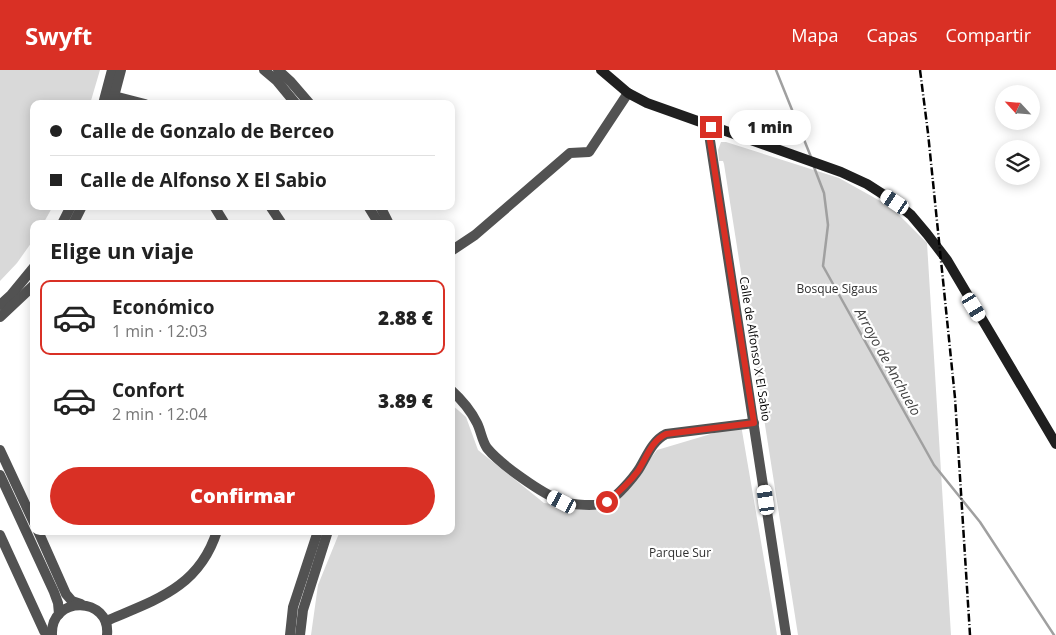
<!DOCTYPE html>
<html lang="es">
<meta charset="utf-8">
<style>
:root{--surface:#fff;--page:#f2f2f2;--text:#222;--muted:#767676;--line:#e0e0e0;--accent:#d93025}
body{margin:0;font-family:"Open Sans",sans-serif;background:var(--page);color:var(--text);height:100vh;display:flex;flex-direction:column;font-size:19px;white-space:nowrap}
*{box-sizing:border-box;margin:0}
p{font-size:16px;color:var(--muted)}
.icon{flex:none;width:28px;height:28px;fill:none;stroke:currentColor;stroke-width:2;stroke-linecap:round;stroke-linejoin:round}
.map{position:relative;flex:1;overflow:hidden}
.panel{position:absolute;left:30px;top:150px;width:425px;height:315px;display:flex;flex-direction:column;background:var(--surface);border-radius:10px;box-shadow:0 2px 12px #0003}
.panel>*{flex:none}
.top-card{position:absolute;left:30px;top:30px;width:425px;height:110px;border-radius:10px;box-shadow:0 2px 12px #0003;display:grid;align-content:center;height:110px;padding:0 20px;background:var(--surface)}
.needle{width:32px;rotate:296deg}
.tools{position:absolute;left:995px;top:15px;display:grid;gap:10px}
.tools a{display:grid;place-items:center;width:45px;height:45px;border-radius:50%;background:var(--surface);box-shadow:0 2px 12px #0003;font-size:25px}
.end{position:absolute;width:22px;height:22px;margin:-11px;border:6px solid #d93025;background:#fff;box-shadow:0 0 0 2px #fff}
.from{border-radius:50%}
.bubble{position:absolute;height:35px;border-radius:18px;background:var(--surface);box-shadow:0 2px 12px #0003;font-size:16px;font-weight:800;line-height:35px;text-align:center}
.car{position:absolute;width:15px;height:30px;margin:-15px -8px;border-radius:6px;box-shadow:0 0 4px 1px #0007;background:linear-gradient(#fff 24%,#345 0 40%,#fff 0 76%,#345 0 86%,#fff 0)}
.top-card b{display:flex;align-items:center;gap:18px;height:48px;font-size:19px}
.top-card b+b{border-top:1px solid var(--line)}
.top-card i{width:12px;height:12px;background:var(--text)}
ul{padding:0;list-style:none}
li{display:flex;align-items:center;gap:15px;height:75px;margin:0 10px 8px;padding:0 10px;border:2px solid transparent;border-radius:10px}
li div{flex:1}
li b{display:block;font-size:19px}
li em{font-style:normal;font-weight:800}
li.active{border-color:var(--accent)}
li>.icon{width:45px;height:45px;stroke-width:1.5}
h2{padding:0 20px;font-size:22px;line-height:60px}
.button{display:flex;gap:10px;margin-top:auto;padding:10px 20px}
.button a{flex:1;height:58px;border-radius:30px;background:var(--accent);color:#fff;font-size:20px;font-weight:800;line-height:58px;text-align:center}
header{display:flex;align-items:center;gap:30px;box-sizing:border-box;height:70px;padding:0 25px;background:var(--accent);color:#fff}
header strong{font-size:24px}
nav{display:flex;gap:28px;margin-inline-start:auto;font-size:18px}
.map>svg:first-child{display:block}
</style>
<header>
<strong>Swyft</strong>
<nav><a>Mapa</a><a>Capas</a><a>Compartir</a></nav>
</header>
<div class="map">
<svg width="1056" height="565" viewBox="0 0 1056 565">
<rect width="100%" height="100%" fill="#fff"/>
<!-- green -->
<g fill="#d9d9d9">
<polygon points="0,0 100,0 90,34 34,34 34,136 53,136 43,154 34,154 34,169 17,193 0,211"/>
<polygon points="721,72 726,72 839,108 891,137 927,173 951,565 798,565 724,94 723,91 719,91 718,80"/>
<polygon points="451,334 466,347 478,380 544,433 610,440 657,380 741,355 777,565 311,565 318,515 340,461 451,461"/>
</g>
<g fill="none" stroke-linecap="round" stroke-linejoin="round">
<!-- stream -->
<g stroke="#a0a0a0" stroke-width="2.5">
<polyline points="776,0 811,87"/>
<polyline points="814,97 824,123 828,155 823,196 934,395 980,452 1054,565"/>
</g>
<!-- street -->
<g stroke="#525252" stroke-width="10">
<polyline points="264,0 277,11 296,34"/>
<polyline points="278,0 291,12 310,34"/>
<polyline points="114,26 145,34"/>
<polyline points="103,34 112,0"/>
<polyline points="112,34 121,0"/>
<polyline points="711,57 709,64 786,565"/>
<polyline points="214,136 225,154"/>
<polyline points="270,136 282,154"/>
<polyline points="368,136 379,154"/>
<polyline points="380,136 389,154"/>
<polyline points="62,154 71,136"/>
<polyline points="73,154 82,136"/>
<polyline points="451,181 475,165 570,83 589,82 628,23"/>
<polyline points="0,235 11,225 34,197"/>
<polyline points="0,247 34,215"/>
<path d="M451,320C461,329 471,341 477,353C481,361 482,371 487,378C500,394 542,424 562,431C571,435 598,437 607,432C617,427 633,408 639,399C647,386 652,371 666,364L754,353"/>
<polyline points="0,380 34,453"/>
<polyline points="0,405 54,522 58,533 59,544"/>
<polyline points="38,461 66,524 72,531 81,534"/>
<polyline points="0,465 44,561 47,565"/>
<path d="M106,551C155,530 199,518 217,461"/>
<path d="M52,565C50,525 111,526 107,565"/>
<polyline points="290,565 293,537 318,461"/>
<polyline points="300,565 303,540 328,461"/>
</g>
<!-- secondary -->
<polyline stroke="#1f1f1f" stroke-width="10" points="601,0 628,23 647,33 841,102 867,114 895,132 911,145 927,164 947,190 1056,374"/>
<!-- rail -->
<polyline stroke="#000" stroke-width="2.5" stroke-dasharray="8 2.5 1 2.5" stroke-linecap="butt" points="920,0 928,63 955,328 970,565"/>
</g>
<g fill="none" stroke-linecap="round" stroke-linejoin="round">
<!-- route -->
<path stroke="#d93025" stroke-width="6" d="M607,432C618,423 629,413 638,401C647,387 651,371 666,364L754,353L709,64L711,57"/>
</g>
<g text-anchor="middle" stroke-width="4.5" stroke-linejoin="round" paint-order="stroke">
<!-- park labels -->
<g font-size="12" fill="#303030" stroke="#fff">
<text x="837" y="223">Bosque Sigaus</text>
<text x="680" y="487">Parque Sur</text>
</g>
<!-- street labels -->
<g font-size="12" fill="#000" stroke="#fff">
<text transform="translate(755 279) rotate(81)" y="4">Calle de Alfonso X El Sabio</text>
</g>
<!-- water labels -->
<g font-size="14" font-style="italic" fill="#414141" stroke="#fff">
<text transform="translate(888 292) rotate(61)" y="5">Arroyo de Anchuelo</text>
</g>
</g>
</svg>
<div class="tools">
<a><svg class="needle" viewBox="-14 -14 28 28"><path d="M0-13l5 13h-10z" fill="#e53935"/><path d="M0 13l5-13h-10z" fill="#767676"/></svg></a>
<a><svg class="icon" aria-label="layers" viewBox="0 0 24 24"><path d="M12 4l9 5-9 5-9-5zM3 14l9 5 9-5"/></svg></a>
</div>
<i class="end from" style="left:607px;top:432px"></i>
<i class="end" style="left:711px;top:57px"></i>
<div class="bubble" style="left:729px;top:40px;width:82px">1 min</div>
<i class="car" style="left:895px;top:132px;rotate:304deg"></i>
<i class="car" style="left:974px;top:237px;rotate:149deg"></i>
<i class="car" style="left:766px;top:430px;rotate:352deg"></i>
<i class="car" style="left:562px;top:432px;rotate:297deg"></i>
<div class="top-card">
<b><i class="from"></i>Calle de Gonzalo de Berceo</b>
<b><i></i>Calle de Alfonso X El Sabio</b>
</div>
<section class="panel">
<h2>Elige un viaje</h2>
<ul>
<li class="active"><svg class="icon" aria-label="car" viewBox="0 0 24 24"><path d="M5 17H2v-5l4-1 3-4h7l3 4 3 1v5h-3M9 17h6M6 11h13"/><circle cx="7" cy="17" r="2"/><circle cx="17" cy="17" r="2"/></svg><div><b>Económico</b><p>1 min · 12:03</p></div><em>2.88 €</em></li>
<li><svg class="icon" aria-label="car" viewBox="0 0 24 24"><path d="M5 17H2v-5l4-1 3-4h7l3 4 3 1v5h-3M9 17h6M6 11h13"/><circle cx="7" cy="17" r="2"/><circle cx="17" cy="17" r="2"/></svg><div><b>Confort</b><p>2 min · 12:04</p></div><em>3.89 €</em></li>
</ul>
<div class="button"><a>Confirmar</a></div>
</section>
</div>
